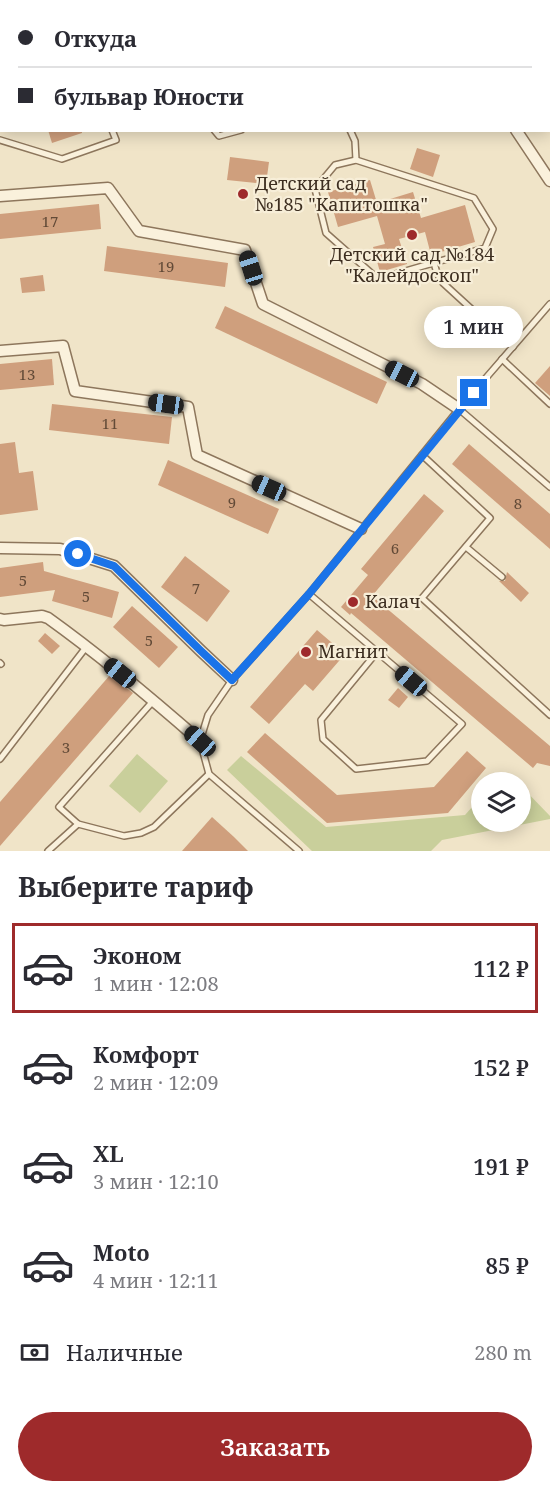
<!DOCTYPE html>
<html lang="ru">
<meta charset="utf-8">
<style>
:root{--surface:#fff;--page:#f7f7f7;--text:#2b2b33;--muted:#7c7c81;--line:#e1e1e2;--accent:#9e2a2b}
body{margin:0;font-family:"Noto Serif",serif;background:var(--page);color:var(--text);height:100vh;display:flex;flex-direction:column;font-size:22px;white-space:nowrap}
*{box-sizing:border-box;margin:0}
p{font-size:20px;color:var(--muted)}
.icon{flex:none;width:33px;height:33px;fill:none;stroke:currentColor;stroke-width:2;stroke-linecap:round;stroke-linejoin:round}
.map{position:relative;height:851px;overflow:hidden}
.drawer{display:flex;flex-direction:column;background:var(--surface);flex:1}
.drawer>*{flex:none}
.guide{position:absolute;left:0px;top:0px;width:550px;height:132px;box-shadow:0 3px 15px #0003;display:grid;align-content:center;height:132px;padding:0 18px;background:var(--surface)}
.tools{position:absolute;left:471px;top:772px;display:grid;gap:12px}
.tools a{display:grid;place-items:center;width:60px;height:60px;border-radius:50%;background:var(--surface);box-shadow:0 3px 15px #0003;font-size:30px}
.end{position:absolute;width:27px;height:27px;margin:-14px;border:8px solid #1a73e8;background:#fff;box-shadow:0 0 0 3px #fff}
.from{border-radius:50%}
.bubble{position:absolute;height:42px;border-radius:21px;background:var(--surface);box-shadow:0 3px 15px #0003;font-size:20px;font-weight:600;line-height:42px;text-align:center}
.car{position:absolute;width:18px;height:36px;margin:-18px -9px;border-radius:8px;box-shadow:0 0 4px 2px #0007;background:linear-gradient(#222 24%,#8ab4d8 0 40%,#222 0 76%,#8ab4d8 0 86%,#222 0)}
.guide b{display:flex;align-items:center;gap:21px;height:57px;font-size:22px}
.guide b+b{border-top:2px solid var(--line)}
.guide i{width:15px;height:15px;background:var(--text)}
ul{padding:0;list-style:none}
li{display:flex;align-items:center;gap:18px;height:90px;margin:0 12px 9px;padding:0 6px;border:3px solid transparent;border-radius:0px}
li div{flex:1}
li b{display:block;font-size:22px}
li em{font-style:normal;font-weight:600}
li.current{border-color:var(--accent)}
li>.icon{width:54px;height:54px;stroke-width:1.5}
h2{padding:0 18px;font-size:27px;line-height:72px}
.pay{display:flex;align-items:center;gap:15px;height:66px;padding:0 18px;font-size:22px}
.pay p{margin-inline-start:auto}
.primary-button{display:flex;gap:12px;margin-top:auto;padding:12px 18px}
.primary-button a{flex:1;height:69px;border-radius:36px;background:var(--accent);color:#fff;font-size:24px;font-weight:600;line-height:69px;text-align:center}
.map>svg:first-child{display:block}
</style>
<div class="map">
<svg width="550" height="851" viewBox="0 0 550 851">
<rect width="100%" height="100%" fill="#f0e4c8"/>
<!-- green -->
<g fill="#c9cf9b">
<polygon points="137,754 168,781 140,813 109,786"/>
<polygon points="241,756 326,827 465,815 481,797 482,822 520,822 521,786 550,816 550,819 442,840 431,851 312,851 227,770"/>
</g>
<!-- building -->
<g fill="#cf9f7d">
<polygon points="48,130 82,130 82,133 52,143"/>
<polygon points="417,148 440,155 433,177 410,169"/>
<polygon points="230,157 269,162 266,184 227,180"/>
<polygon points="370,180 377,203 413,192 421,218 465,205 475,242 431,255 425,232 399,239 407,264 380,272 373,247 385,244 377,216 338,227 328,192"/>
<polygon points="99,204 101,229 0,239 0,214"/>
<polygon points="107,246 228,263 225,287 104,271"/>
<polygon points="43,275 45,291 22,293 20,278"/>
<polygon points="225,306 387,382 377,404 215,328"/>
<polygon points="52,359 54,385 0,390 0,364"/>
<polygon points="550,366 550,396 535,383"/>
<polygon points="52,404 172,417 169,444 49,430"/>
<polygon points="15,442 19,473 33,471 38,510 0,515 0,444"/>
<polygon points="469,444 550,514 550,549 452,464"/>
<polygon points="168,460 279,509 268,534 158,485"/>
<polygon points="424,494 444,511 372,596 550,746 550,766 537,763 533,768 351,613 350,615 341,607 368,575 361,569"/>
<polygon points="185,556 230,591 207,622 161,587"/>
<polygon points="43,562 44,571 119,592 112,618 52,601 55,590 0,597 0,568"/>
<polygon points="507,572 529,593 521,602 499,581 505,581"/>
<polygon points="132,606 178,647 159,668 113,627"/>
<polygon points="317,630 345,654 313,691 305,684 269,724 250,707"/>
<polygon points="45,633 60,646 52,654 38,641"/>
<polygon points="110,675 133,693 0,846 0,802"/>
<polygon points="398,688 408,697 399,708 388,700"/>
<polygon points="265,733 337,795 434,787 467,751 486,768 448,813 327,823 247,752"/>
<polygon points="212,817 234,837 248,851 182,851"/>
</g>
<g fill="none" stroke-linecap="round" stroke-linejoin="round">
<defs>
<g id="lane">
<polyline points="495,2 496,0"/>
<polyline points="0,60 2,60"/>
<polyline points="214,130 219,136 241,130"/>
<polyline points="350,130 355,141 356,160"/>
<polyline points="0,140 62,159 116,140 112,130"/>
<polygon points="356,160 474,198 493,229 485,248 378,279 326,233 315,189 335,165"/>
<polyline points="434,263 437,273 443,283 513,347"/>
<polyline points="502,359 550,404"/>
<polyline points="459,409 550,487"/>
<polyline points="422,455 490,518 422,598 550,715"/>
<polyline points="466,547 502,577"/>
<polyline points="309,594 462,724 427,761 356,769 323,739 321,720 377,652"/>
<polyline points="0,663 1,664"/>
<polyline points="154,700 59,807 78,824 124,836 141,833 154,827 209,774"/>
<polyline points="0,759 87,646"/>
<polyline points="48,851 78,824"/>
<polyline points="299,851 209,774 200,741 208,715 232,680 309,594 459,409 550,304"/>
</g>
<g id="street">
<polyline points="391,0 394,2"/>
<polyline points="516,130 550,181"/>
<polyline points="0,196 108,188 139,231 245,250 263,304 422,384 459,409"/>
<polyline points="0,351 63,346 75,391 188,407 197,455 361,529"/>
<polyline points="0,548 60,549 114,566 201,651 232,680"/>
<path d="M0,619L4,620L42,616L48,618C101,656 151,698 200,741"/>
</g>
</defs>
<!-- lane casing -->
<use href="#lane" stroke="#8d765c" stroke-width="8"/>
<!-- street casing -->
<use href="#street" stroke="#8d765c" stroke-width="13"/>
<!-- lane -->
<use href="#lane" stroke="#faf1dc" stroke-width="5"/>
<!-- street -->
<use href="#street" stroke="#faf1dc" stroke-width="10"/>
</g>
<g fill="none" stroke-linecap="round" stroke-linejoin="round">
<!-- route -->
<polyline stroke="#1a73e8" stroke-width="8" points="78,554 114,566 201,651 232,680 309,594 474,393"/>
</g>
<!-- markers -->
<g fill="#9e2a2b" stroke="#f7eed8" stroke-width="2">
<circle cx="243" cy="194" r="6"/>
<circle cx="412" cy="235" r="6"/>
<circle cx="353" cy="602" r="6"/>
<circle cx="306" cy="652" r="6"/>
</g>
<g text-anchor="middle" stroke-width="4.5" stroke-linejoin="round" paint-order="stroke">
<!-- number labels -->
<g font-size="15" fill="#624a37">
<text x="50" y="227">17</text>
<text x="166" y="272">19</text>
<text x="27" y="380">13</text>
<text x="110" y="429">11</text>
<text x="232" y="508">9</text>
<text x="518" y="509">8</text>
<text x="395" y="554">6</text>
<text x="23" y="586">5</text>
<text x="196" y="594">7</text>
<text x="86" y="602">5</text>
<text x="149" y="646">5</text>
<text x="66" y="753">3</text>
</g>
<!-- poi labels -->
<g font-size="18" fill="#3d2e20" stroke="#f7eed8" text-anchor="start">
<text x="255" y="190">Детский сад<tspan x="255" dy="21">№185 "Капитошка"</tspan></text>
<text x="412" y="261" text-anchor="middle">Детский сад №184<tspan x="412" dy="21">"Калейдоскоп"</tspan></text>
<text x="365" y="608">Калач</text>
<text x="318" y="658">Магнит</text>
</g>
</g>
</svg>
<div class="tools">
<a><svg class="icon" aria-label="layers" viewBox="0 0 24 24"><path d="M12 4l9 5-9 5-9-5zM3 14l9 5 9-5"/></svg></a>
</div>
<i class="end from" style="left:78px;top:554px"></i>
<i class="end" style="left:474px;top:393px"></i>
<div class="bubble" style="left:424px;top:306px;width:99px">1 мин</div>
<i class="car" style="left:251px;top:268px;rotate:342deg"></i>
<i class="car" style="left:402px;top:374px;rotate:297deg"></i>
<i class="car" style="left:166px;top:404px;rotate:278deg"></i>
<i class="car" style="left:269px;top:488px;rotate:294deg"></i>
<i class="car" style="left:120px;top:673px;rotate:309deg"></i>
<i class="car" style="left:411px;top:681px;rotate:310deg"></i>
<i class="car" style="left:200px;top:741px;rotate:312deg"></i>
<div class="guide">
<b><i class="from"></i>Откуда</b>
<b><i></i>бульвар Юности</b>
</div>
</div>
<section class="drawer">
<h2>Выберите тариф</h2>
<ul>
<li class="current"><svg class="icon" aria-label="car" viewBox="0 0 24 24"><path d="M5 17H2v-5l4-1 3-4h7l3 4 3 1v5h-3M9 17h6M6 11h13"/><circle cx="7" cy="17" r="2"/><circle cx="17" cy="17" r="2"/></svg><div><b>Эконом</b><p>1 мин · 12:08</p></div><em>112 ₽</em></li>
<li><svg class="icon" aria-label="car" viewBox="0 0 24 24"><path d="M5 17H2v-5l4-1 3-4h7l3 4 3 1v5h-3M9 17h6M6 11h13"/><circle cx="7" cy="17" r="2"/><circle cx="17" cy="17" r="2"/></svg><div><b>Комфорт</b><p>2 мин · 12:09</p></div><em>152 ₽</em></li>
<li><svg class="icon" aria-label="car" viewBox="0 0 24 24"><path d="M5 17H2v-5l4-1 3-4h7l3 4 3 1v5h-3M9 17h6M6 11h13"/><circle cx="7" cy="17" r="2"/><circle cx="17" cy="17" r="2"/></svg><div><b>XL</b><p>3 мин · 12:10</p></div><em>191 ₽</em></li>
<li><svg class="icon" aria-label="car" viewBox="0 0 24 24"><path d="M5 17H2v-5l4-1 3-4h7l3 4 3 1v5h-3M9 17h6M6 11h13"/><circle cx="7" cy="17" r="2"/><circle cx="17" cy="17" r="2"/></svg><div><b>Moto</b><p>4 мин · 12:11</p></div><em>85 ₽</em></li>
</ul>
<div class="pay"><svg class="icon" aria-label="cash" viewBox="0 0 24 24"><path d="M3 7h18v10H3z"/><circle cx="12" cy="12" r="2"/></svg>Наличные<p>280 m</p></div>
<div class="primary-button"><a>Заказать</a></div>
</section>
